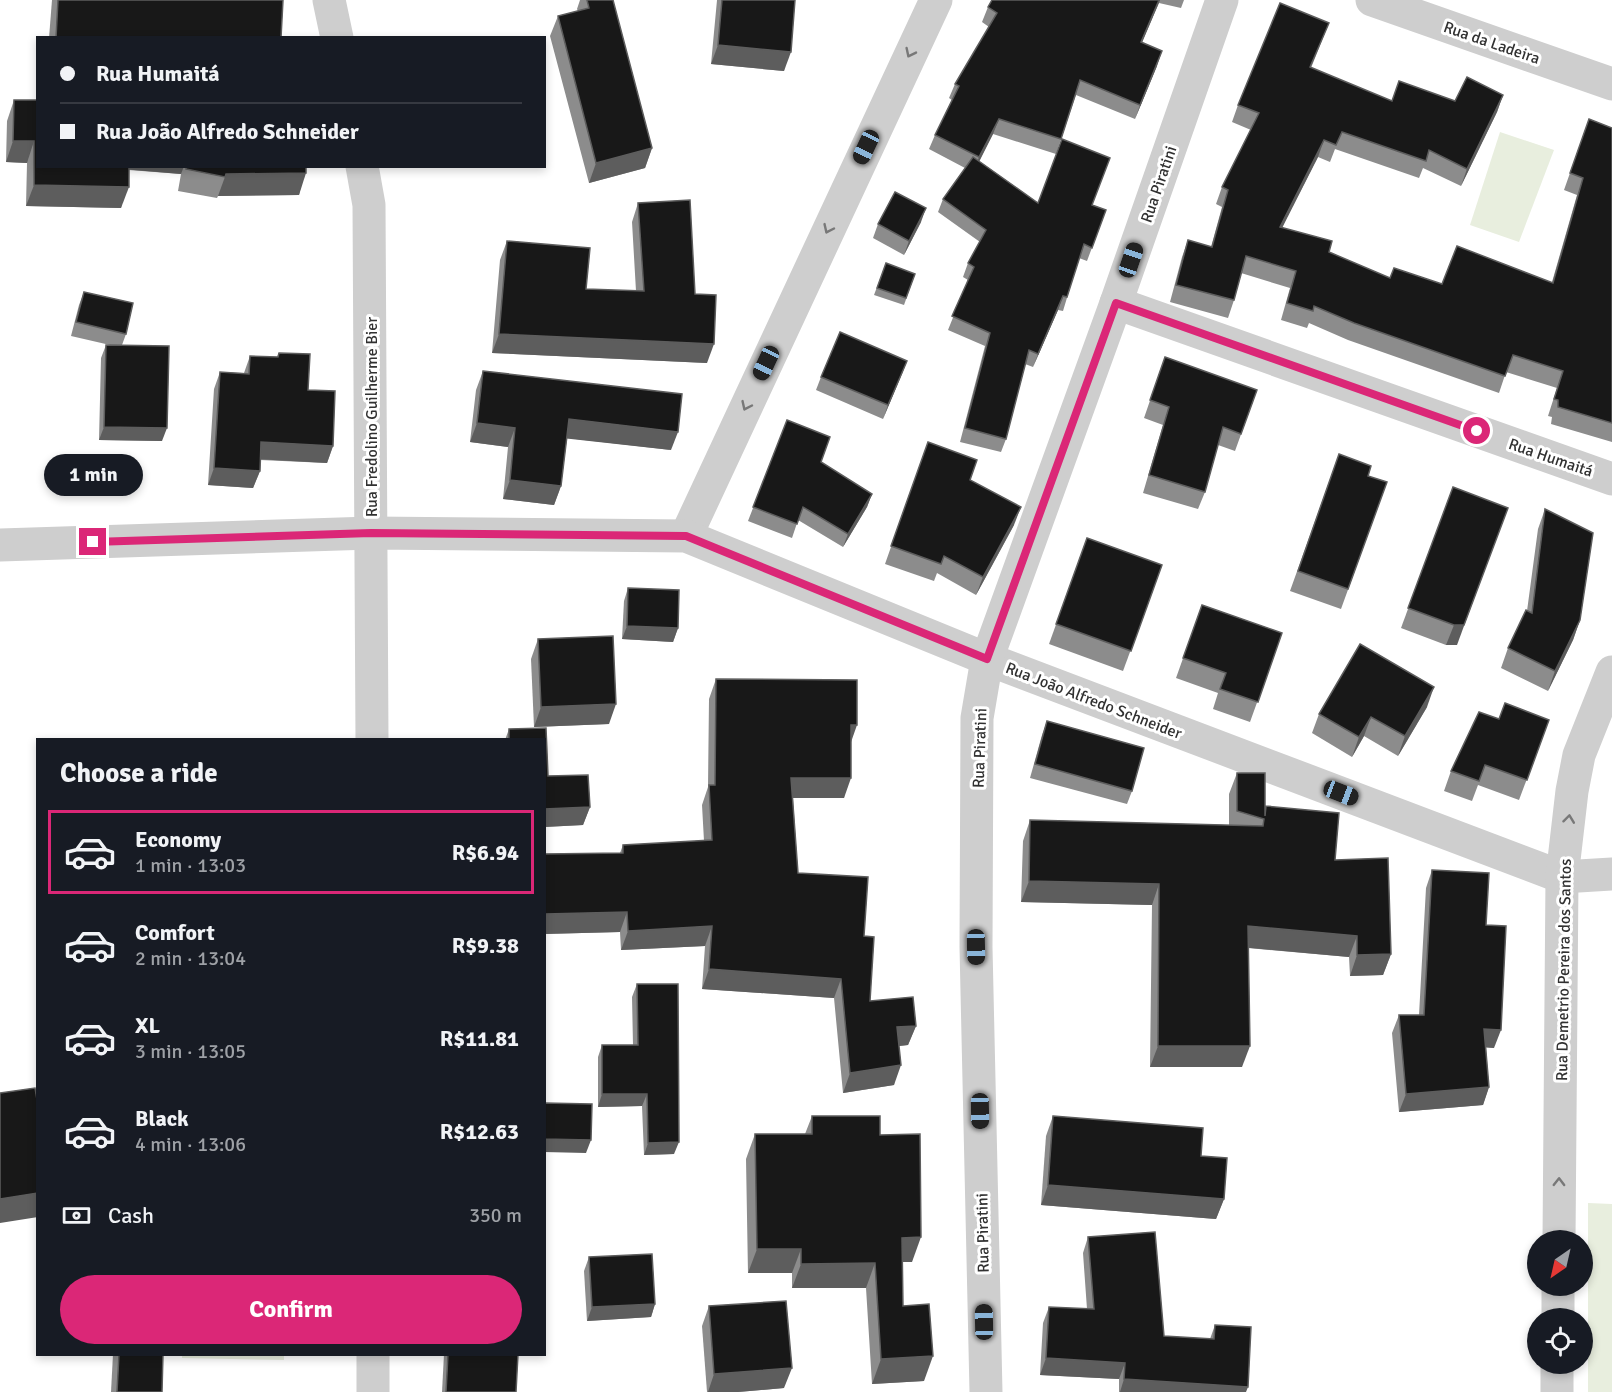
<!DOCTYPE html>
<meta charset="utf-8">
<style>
:root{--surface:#171b24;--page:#20242c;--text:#f1f3f6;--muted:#9ea1a6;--line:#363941;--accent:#db2777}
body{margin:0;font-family:Signika,sans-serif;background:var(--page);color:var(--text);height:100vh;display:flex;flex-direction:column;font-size:22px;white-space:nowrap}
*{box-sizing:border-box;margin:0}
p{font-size:20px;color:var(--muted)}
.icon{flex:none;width:33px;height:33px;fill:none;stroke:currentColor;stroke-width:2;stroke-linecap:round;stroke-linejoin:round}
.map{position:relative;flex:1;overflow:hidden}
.drawer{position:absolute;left:36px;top:738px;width:510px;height:618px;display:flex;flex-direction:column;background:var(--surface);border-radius:0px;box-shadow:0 3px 9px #0003}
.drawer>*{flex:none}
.guide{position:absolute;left:36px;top:36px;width:510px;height:132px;border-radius:0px;box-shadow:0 3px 9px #0003;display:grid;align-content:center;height:132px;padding:0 24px;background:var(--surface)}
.needle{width:39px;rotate:214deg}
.buttons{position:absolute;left:1527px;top:1230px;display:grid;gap:12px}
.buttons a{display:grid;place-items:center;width:66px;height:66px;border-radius:50%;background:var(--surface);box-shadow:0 3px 9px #0003;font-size:30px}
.end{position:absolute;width:27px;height:27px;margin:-14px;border:8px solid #db2777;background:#fff;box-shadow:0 0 0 3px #fff}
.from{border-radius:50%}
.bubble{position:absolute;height:42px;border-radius:21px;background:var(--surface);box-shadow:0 3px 9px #0003;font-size:20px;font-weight:700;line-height:42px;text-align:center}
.car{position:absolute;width:18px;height:36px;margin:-18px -9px;border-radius:8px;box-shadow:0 0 4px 2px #0007;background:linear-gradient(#222 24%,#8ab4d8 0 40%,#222 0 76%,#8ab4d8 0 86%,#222 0)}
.guide b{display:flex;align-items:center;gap:21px;height:57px;font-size:22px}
.guide b+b{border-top:2px solid var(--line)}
.guide i{width:15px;height:15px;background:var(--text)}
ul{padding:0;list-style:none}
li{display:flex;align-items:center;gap:18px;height:84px;margin:0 12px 9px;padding:0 12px;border:3px solid transparent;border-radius:0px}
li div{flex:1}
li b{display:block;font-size:22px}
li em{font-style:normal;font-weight:700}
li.selected{border-color:var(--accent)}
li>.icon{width:54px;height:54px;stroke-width:1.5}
h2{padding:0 24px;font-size:27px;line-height:72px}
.pay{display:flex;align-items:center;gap:15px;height:66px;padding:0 24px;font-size:22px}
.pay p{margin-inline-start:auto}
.cta{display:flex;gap:12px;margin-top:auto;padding:12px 24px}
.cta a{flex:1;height:69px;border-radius:36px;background:var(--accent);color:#fff;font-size:24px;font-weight:700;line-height:69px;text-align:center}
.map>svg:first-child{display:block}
</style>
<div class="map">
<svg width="1612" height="1392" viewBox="0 0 1612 1392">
<rect width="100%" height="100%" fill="#fff"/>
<!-- green -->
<g fill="#e8eede">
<polygon points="1500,132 1554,150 1519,242 1470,225"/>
<polygon points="1588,1203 1612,1204 1612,1392 1588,1392"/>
<polygon points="182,1355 284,1355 284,1360 182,1358"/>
</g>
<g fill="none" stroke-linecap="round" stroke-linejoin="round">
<!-- minor -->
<g stroke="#cecece" stroke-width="33">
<polyline points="329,0 337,38"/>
<polyline points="1372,0 1612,84"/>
<polyline points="362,166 369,205 372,740"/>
<polyline points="1116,303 1612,479"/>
<polyline points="686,536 936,0"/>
<polyline points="0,545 371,533 686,536 987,659 1562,877 1612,874"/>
<polyline points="1559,1240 1562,877 1572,791 1579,755 1612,672"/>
<polyline points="1558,1318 1558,1286"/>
<polyline points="373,1392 373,1354"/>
<polyline points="986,1392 976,947 977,718 987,659 1116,303 1222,0"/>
<polyline points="1557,1392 1557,1364"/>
</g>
</g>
<!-- wall -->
<g fill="#8c8c8c">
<polygon points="52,0 283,0 281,38 49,38"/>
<polygon points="580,0 613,0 652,148 645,168 589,183 550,36 558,16 578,11 577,9"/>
<polygon points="717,0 795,0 784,71 711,64"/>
<polygon points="992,0 1184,0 1181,8 1159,3 1142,42 1157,66 1135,119 1076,95 1056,154 993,134 979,161 1038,203 1093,205 1106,210 1087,261 1079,258 1063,311 1058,310 1033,367 1025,364 1006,439 1001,452 960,442 985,346 948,330 968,280 963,277 968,263 980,242 938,212 943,199 965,168 929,149 935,135 952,100 949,98 955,84 989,27 982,22 988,7"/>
<polygon points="1329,23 1311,68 1391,101 1455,101 1503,95 1497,112 1461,186 1423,168 1419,178 1335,149 1330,162 1318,157 1282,227 1329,252 1390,278 1442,284 1552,282 1577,195 1564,190 1589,119 1612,128 1612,442 1551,424 1552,417 1548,416 1557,388 1506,372 1499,393 1348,340 1309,323 1307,328 1281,320 1290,288 1241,273 1234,300 1228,318 1170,302 1182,257 1188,240 1211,247 1222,207 1216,204 1222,187 1251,130 1232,122 1238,105"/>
<polygon points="14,100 38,100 38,166 306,166 299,195 218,196 217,198 178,191 181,174 129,170 121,208 26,206 27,163 6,162 7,121"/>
<polygon points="638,203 707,363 492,353 500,260 507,241 586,289 636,291 632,222"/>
<polygon points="921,222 904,255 873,238 878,224"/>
<polygon points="886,263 915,274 904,305 874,295"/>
<polygon points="84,292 126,334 122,345 162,441 99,440 101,358 106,345 110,345 71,336 79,305"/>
<polygon points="279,353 308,390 333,446 327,463 260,460 260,471 253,488 208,485 214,389 220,372 244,373 250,356 277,357"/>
<polygon points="1165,357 1257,390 1235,451 1218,445 1205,492 1198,509 1143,493 1163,425 1144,418"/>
<polygon points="907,361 883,419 816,390 821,377"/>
<polygon points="483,371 671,450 567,438 561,486 554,505 503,499 508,447 470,442 476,390"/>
<polygon points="787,420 821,462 872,494 867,507 843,547 798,520 792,538 748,521"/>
<polygon points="928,442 970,480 1014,525 976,595 937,573 934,581 885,564"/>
<polygon points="1339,454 1368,476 1387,482 1341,609 1290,591"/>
<polygon points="1453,487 1457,645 1446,645 1401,628"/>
<polygon points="1545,509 1580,620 1573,640 1548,691 1501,668 1508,648 1527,611 1538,529"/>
<polygon points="1087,538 1162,565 1123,671 1049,644"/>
<polygon points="628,588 678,628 673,642 622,639 624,601"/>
<polygon points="1202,605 1282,633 1250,722 1213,709 1218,693 1176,678"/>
<polygon points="538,639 609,724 534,727 531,659"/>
<polygon points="716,679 851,742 844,798 793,798 798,873 864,936 870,1001 916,1026 908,1045 899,1046 894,1085 843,1093 834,998 702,989 705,946 621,950 620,932 544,934 544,854 620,853 623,845 704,841 702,805 708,787 709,699"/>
<polygon points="1427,707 1398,756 1364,736 1352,757 1312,733 1319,714"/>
<polygon points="1499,719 1549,720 1519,800 1478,785 1472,801 1444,791 1451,771"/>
<polygon points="1047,721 1132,791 1127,804 1030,778 1042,735"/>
<polygon points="546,728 548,776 588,775 590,807 583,825 544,827 544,740 505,740 509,729"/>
<polygon points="1237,773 1265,810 1266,806 1335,860 1391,954 1383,975 1350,976 1349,957 1248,948 1242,1067 1150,1067 1152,905 1021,902 1023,841 1030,820 1229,825 1229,794"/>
<polygon points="1432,870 1486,925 1494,1048 1486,1047 1489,1087 1483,1105 1399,1112 1392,1033 1399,1015 1419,1015 1426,888"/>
<polygon points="637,984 674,1154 644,1155 642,1106 598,1107 598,1057 602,1045 633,1045 632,997"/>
<polygon points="812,1116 880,1135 912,1262 902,1262 903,1306 924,1381 872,1384 866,1288 792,1288 792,1273 748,1273 746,1159 755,1134 805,1134"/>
<polygon points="1053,1116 1201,1156 1224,1199 1216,1219 1041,1205 1046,1136"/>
<polygon points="1088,1237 1164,1336 1210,1339 1215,1325 1246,1392 1119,1392 1119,1379 1040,1375 1043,1323 1049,1307 1087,1309 1083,1253"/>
<polygon points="589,1257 655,1304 651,1317 587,1321 584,1271"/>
<polygon points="709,1306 784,1388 738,1392 707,1392 702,1326"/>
<polygon points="113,1354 163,1354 162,1392 111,1392"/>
<polygon points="444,1354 518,1354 516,1392 442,1392"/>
</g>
<!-- shaded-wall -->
<g fill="#5d5d5d">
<polygon points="1159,0 1160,0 1136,57 1141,42"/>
<polygon points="718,45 791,52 784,71 711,64"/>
<polygon points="1162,51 1157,66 1135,119 1140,105"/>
<polygon points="1503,95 1497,112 1461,186 1467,169"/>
<polygon points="999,119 993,134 974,172 979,157"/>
<polygon points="1324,140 1318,157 1274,244 1280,227"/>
<polygon points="13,141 34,141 27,163 6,162"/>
<polygon points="652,148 645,168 589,183 596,163"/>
<polygon points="123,166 184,166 181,174 122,169"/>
<polygon points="306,173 299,195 218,196 226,174"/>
<polygon points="34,185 129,187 121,208 26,206"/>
<polygon points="926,208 921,222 904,255 909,241"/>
<polygon points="1063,296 1058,310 1033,367 1038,354"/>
<polygon points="499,334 714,344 707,363 492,353"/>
<polygon points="907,361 902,374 883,419 888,405"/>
<polygon points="569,419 678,432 671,450 562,438"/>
<polygon points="477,423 515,428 508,447 470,442"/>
<polygon points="104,427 167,428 162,441 99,440"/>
<polygon points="261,442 333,446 327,463 255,459"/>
<polygon points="214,468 260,471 253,488 208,485"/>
<polygon points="510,480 561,486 554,505 503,499"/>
<polygon points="872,494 867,507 843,547 848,534"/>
<polygon points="1021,507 1014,525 976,595 983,577"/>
<polygon points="1500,528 1457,645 1446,645 1454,625"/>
<polygon points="1580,620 1573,640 1548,691 1555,671"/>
<polygon points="627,626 678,628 673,642 622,639"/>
<polygon points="1434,687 1427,707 1398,756 1405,736"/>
<polygon points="616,704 609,724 534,727 541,707"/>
<polygon points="1371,717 1364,736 1352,757 1359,737"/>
<polygon points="851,725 857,725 850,745"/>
<polygon points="791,778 851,778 844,798 784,798"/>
<polygon points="590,807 583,825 544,827 544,809"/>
<polygon points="1029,881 1159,884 1152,905 1021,902"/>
<polygon points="627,912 620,932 544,934 545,914"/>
<polygon points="712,926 705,946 621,950 628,931"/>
<polygon points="1248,926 1357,936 1349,957 1240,947"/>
<polygon points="1391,954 1383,975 1350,976 1357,955"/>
<polygon points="709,969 841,979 834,998 702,989"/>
<polygon points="916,1026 908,1045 890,1047 897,1027"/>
<polygon points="1484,1029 1501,1030 1494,1048 1478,1047"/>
<polygon points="1158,1046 1250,1046 1242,1067 1150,1067"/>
<polygon points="901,1065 894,1085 843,1093 850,1073"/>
<polygon points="1489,1087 1483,1105 1399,1112 1406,1094"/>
<polygon points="602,1094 647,1094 642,1106 598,1107"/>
<polygon points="544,1139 591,1140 586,1153 544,1152"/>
<polygon points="679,1142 674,1154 644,1155 648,1143"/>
<polygon points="1048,1185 1224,1199 1216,1219 1041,1205"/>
<polygon points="38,1193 38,1217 0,1223 0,1199"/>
<polygon points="921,1237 912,1262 893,1262 902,1238"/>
<polygon points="757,1249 801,1249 792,1273 748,1273"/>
<polygon points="875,1263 866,1288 792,1288 801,1264"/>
<polygon points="655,1304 651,1317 587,1321 592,1307"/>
<polygon points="933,1356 924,1381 872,1384 881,1359"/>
<polygon points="1046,1358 1125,1363 1119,1379 1040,1375"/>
<polygon points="792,1368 784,1388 738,1392 708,1392 714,1374"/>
<polygon points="1124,1379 1248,1387 1246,1392 1120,1392"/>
</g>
<!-- building -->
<g fill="#181818" stroke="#5d5d5d" stroke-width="1.5">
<polygon points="58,0 283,0 281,38 56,38"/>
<polygon points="587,0 613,0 652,148 596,163 558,16 589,8"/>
<polygon points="722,0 795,0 791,52 718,45"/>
<polygon points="992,0 1159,0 1141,42 1162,51 1140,105 1080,80 1061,139 999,119 979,157 935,135 959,86 955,84 997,13 988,7"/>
<polygon points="1280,3 1329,23 1310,67 1392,101 1399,81 1455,101 1467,77 1503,95 1467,169 1429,150 1426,161 1342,132 1336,145 1324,140 1280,227 1332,241 1329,252 1390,278 1394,268 1442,284 1457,246 1553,283 1583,178 1570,173 1589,119 1612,128 1612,423 1558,407 1558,400 1554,399 1563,371 1513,355 1505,376 1354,323 1314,306 1313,311 1287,303 1296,271 1246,256 1234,300 1176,285 1188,240 1212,247 1228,190 1222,187 1259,113 1238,105"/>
<polygon points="14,100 38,100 38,166 129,166 129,187 34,185 34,141 13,141"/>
<polygon points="1062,139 1110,158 1092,205 1106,210 1092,248 1084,244 1067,297 1063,296 1038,354 1029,350 1006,439 965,428 990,333 952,316 974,267 968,263 986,230 943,199 973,157 1038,203"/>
<polygon points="187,166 306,166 306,173 226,174 225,177 186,169"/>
<polygon points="895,192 926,208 909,241 878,224"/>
<polygon points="690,200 695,294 716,295 714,344 499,334 507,241 590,248 586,289 644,291 638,203"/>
<polygon points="886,263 915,274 906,298 877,288"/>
<polygon points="84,292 133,303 126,334 76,322"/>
<polygon points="840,332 907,361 888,405 821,377"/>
<polygon points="106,345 169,346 167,428 104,427"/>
<polygon points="279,353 310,354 308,390 335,391 333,446 261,442 260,471 214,468 220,372 249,374 250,356 278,357"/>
<polygon points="1165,357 1257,390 1241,434 1223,427 1205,492 1149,475 1169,407 1150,400"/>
<polygon points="483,371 682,394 678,432 569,419 561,486 510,480 515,428 477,423"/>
<polygon points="787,420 830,437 821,462 872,494 848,534 803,507 797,524 753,507"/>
<polygon points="928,442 977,460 970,480 1021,507 983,577 944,556 941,564 891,546"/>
<polygon points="1339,454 1371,466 1368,476 1387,482 1348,589 1298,571"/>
<polygon points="1453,487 1508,508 1464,625 1454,625 1408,608"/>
<polygon points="1545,509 1593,533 1580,620 1555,671 1508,648 1526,610 1532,613"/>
<polygon points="1087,538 1162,565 1131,651 1056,624"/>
<polygon points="628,588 679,590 678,628 627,626"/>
<polygon points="1202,605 1282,633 1258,702 1220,689 1226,673 1183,658"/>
<polygon points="613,636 616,704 541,707 538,639"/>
<polygon points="1360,644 1434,687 1405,736 1371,717 1359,737 1319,714"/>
<polygon points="716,679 857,680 857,725 851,725 851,778 791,778 798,873 868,877 864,936 874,937 870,1001 913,997 916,1026 897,1027 901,1065 850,1073 841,979 709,969 712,926 628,931 627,912 545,914 544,854 623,853 623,845 712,840 709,785 715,785"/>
<polygon points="1505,703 1549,720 1527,780 1485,765 1479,781 1451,771 1479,712 1499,719"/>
<polygon points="1047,721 1144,748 1132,791 1035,764"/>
<polygon points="546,728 548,776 588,775 590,807 544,809 544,740 509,740 509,729"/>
<polygon points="1237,773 1265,773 1265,816 1266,806 1339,813 1335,860 1388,858 1391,954 1357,955 1357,936 1248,926 1250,1046 1158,1046 1159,884 1029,881 1030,820 1263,826 1264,819 1237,811"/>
<polygon points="1432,870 1489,873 1486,925 1506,926 1501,1030 1484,1029 1489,1087 1406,1094 1399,1015 1424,1015"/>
<polygon points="637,984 678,984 679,1142 648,1143 647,1094 602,1094 602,1045 638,1045"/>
<polygon points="35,1088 38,1106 38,1193 0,1199 0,1093"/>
<polygon points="544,1103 592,1104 591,1140 544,1139"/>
<polygon points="812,1116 880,1116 880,1135 920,1134 921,1237 902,1238 903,1306 929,1304 933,1356 881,1359 875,1263 801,1264 801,1249 757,1249 755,1134 812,1134"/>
<polygon points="1053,1116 1203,1128 1201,1156 1227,1158 1224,1199 1048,1185"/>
<polygon points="1155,1232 1164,1336 1214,1339 1215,1325 1251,1327 1248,1387 1124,1379 1125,1363 1046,1358 1049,1307 1094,1309 1088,1237"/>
<polygon points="652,1254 655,1304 592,1307 589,1257"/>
<polygon points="786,1301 792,1368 714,1374 709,1306"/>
<polygon points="119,1354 163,1354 162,1392 117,1392"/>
<polygon points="448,1354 518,1354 516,1392 446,1392"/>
</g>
<!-- one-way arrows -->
<defs><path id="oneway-chevron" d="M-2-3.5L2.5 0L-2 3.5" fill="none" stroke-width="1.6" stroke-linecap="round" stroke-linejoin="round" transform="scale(1.5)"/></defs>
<g stroke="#787878">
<use href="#oneway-chevron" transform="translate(910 53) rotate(116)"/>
<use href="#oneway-chevron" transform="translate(828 229) rotate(115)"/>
<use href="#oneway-chevron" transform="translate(746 406) rotate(115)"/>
<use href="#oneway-chevron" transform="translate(1569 819) rotate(-83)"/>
<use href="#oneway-chevron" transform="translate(1559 1182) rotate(-89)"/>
</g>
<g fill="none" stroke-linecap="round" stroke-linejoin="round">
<!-- route -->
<polyline stroke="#db2777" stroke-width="8" points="93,542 371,533 686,536 987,659 1116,303 1477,431"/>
</g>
<g text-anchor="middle" stroke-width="6" stroke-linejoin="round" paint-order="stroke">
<!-- street labels -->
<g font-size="16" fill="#313131" stroke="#fff">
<text transform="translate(1492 42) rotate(19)" y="6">Rua da Ladeira</text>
<text transform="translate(1158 184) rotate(-71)" y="6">Rua Piratini</text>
<text transform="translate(371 417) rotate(-90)" y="6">Rua Fredolino Guilherme Bier</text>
<text transform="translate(1551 457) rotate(19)" y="6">Rua Humaitá</text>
<text transform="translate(1094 700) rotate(21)" y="6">Rua João Alfredo Schneider</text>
<text transform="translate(979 748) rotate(-88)" y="6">Rua Piratini</text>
<text transform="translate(1563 970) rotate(-89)" y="6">Rua Demetrio Pereira dos Santos</text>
<text transform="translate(982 1233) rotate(-91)" y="6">Rua Piratini</text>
</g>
</g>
</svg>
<div class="buttons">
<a><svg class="needle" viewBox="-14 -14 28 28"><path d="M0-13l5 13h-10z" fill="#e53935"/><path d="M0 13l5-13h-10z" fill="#9ea1a6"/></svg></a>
<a><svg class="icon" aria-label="locate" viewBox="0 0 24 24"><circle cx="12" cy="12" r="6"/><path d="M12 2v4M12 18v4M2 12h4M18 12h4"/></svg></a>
</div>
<i class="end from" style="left:1477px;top:431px"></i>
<i class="end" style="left:93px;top:542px"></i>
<div class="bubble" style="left:44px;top:454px;width:99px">1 min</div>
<i class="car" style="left:866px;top:147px;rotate:205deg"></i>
<i class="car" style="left:1131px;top:260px;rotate:19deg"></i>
<i class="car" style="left:766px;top:363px;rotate:205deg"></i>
<i class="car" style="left:1341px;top:793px;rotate:111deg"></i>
<i class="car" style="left:976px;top:947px;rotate:179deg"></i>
<i class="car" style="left:980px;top:1111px;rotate:179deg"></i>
<i class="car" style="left:984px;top:1322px;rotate:359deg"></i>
<div class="guide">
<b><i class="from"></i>Rua Humaitá</b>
<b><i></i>Rua João Alfredo Schneider</b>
</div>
<section class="drawer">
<h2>Choose a ride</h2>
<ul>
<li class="selected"><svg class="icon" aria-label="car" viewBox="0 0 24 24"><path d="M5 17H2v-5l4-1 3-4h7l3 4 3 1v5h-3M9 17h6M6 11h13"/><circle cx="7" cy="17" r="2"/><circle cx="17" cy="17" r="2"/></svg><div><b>Economy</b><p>1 min · 13:03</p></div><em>R$6.94</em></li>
<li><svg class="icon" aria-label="car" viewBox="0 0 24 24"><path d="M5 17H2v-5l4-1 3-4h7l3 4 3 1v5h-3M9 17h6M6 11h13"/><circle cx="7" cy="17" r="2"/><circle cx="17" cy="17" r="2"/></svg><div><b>Comfort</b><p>2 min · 13:04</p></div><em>R$9.38</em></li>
<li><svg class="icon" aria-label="car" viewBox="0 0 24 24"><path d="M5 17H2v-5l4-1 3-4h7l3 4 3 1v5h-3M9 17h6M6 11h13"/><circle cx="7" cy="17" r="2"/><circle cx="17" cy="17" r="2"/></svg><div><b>XL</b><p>3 min · 13:05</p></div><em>R$11.81</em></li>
<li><svg class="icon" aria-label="car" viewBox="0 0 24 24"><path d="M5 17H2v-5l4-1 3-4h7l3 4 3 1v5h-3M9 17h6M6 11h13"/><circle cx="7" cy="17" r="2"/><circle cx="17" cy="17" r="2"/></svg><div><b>Black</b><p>4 min · 13:06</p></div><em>R$12.63</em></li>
</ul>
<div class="pay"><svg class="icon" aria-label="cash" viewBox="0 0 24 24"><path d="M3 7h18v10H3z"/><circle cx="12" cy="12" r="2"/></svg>Cash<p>350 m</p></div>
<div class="cta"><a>Confirm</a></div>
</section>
</div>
